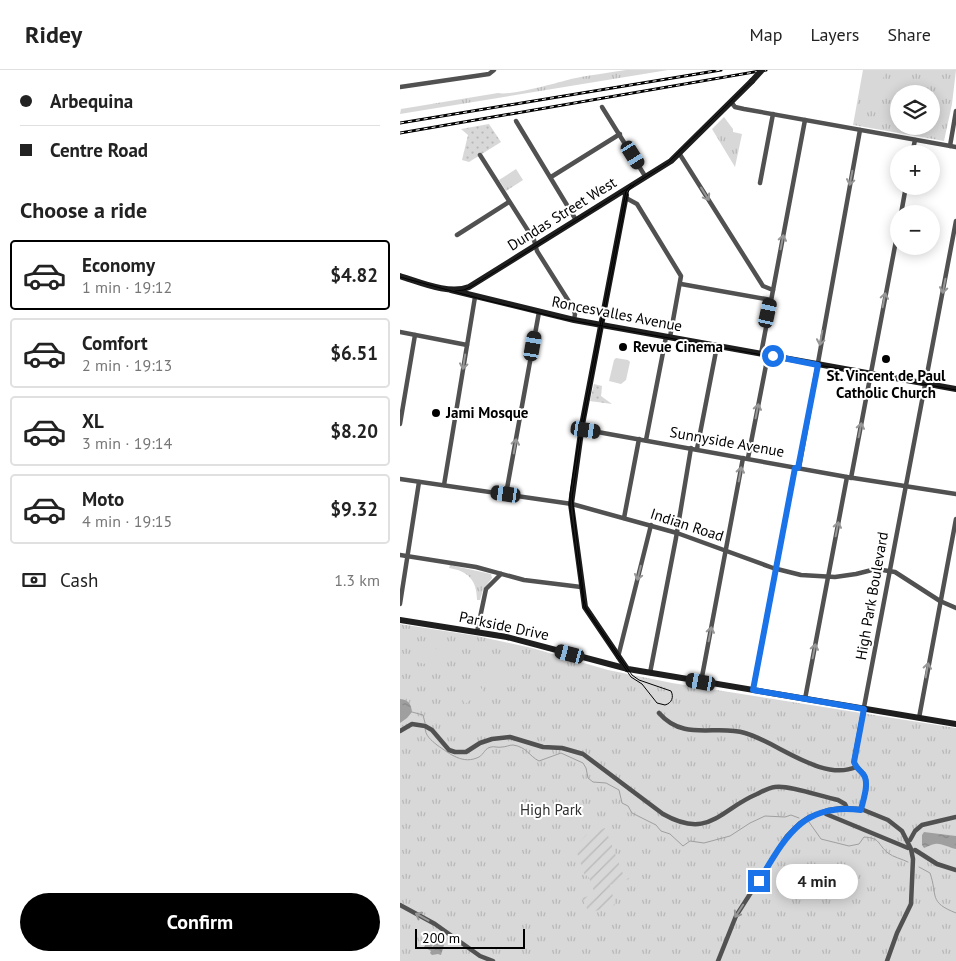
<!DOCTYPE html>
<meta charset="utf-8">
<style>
:root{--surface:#fff;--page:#f6f6f6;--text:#222;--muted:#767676;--line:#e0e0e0;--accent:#000}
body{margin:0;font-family:"PT Sans",sans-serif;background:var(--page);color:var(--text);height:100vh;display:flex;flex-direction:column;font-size:19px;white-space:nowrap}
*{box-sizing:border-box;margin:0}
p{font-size:16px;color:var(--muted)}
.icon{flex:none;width:28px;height:28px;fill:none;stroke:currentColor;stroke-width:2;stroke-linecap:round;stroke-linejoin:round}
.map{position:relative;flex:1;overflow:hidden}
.drawer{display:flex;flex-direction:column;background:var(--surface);width:400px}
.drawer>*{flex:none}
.guide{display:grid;align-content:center;height:110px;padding:0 20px;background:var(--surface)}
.controls{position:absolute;left:490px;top:15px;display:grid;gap:10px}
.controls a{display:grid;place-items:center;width:50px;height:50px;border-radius:50%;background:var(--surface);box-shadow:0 2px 12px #0003;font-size:25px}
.scale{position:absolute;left:15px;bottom:12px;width:110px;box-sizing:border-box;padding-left:5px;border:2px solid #000;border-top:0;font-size:14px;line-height:18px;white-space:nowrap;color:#000;-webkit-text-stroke:4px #fff;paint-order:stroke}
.end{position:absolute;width:22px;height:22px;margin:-11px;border:6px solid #1a73e8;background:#fff;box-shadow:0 0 0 2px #fff}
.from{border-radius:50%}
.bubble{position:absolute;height:35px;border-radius:18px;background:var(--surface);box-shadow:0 2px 12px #0003;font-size:16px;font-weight:600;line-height:35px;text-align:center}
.car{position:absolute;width:15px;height:30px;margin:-15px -8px;border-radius:6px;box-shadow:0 0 4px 1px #0007;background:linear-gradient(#222 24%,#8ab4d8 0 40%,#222 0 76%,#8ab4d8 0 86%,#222 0)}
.guide b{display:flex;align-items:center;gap:18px;height:48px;font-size:19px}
.guide b+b{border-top:1px solid var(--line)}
.guide i{width:12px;height:12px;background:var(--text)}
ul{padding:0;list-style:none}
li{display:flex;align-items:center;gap:15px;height:70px;margin:0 10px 8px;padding:0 10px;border:2px solid var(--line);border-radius:5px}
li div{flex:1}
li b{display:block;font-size:19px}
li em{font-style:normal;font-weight:600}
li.active{border-color:var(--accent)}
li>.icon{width:45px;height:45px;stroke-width:1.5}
h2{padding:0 20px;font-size:22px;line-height:60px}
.pay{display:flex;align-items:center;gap:12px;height:55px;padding:0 20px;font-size:19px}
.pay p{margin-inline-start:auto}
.cta{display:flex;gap:10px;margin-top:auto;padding:10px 20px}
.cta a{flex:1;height:58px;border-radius:30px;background:var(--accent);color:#fff;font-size:20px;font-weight:600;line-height:58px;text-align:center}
header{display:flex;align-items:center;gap:30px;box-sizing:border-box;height:70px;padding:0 25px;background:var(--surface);border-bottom:1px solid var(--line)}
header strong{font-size:24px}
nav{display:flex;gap:28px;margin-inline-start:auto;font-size:18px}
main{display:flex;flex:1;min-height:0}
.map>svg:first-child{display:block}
</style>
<header>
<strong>Ridey</strong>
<nav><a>Map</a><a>Layers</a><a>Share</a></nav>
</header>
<main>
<section class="drawer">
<div class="guide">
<b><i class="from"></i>Arbequina</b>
<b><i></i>Centre Road</b>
</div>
<h2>Choose a ride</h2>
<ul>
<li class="active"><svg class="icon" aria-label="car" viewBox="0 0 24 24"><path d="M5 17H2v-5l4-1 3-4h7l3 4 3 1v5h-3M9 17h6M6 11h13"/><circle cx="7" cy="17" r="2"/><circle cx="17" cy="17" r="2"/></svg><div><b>Economy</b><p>1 min · 19:12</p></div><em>$4.82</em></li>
<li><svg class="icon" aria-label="car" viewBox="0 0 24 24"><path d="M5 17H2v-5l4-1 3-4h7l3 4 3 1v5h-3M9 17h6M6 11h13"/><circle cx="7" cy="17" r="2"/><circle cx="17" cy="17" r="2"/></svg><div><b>Comfort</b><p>2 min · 19:13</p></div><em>$6.51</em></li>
<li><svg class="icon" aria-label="car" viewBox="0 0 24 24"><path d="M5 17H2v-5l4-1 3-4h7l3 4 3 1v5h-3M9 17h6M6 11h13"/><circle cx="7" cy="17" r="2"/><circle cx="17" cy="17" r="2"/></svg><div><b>XL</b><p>3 min · 19:14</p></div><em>$8.20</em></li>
<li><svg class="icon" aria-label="car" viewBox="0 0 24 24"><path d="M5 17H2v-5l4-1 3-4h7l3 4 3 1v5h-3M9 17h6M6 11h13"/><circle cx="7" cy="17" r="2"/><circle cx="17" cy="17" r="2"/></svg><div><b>Moto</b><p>4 min · 19:15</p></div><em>$9.32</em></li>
</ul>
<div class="pay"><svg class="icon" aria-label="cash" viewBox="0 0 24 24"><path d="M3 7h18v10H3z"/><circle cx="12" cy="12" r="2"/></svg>Cash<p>1.3 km</p></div>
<div class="cta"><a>Confirm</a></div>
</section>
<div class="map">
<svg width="556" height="891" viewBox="0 0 556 891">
<defs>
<pattern id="grass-dots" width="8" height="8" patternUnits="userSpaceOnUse" patternTransform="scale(1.25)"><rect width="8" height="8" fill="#d8d8d8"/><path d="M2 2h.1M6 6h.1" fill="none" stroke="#b8b8b8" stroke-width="1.8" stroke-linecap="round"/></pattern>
<pattern id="park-tufts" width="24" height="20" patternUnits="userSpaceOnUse" patternTransform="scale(1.25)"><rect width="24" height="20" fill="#d8d8d8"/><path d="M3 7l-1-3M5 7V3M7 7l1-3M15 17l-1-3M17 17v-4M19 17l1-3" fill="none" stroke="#b8b8b8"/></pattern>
<pattern id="garden-furrows" width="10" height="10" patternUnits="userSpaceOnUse" patternTransform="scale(1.25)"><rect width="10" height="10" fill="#d8d8d8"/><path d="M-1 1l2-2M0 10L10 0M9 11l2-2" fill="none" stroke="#b8b8b8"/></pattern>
<pattern id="water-ripples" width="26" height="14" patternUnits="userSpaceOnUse" patternTransform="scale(1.25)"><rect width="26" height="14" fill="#9f9f9f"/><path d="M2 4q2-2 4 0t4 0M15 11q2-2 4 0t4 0" fill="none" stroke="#878787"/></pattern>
</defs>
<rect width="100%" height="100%" fill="#fff"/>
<!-- grass -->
<g fill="url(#grass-dots)">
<polygon points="89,54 101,72 69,92 62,90 68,65 61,59"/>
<polygon points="194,314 202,316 201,326 212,334 190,331"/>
</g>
<!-- park -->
<g fill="url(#park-tufts)" fill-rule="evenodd">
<path d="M226,0H268L0,44L1,39L98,23C111,26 156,13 171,9C189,5 208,3 226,0Z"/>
<path d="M463,0H556L552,34L544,71L453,55ZM499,24H531V56H499Z"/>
<polygon points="324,47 333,59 333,62 342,64 335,97 312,59"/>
<polygon points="116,99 123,110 106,121 99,110"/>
<path d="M50,495L91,504L92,508L83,520L80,530H77C77,510 68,501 49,498Z"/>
<polygon points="0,554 77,566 132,578 208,600 272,613 556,658 556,891 0,891"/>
</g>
<!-- garden -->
<polygon fill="url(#garden-furrows)" points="205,758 223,804 227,803 229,809 210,815 215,835 189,843 182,828 195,824 188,805 185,806 175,777 186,765"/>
<!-- pitch -->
<g fill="#d8d8d8">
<polygon points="466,0 485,0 479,30 461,27"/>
<path d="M493,12L530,19V24H499V46C490,35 490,25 493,12Z"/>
<polygon points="216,288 228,290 230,292 226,310 221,314 209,311 214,290"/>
<polygon points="23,577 43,580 40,596 20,593"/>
<polygon points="85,593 101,593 101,613 86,613"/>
<polygon points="74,607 83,621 65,634 56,620"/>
</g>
<!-- water -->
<g fill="url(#water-ripples)">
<path d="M0,629C9,630 11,634 12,642L7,648L0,653Z"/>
<path d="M524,762L556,766V779C549,778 542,773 535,774C532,774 527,777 524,778L522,775V765Z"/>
<polygon points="31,865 37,868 31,878 37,872 44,875 41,885 38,884 32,885 30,883 31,881 24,877"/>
</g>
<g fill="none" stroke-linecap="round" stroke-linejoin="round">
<!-- stream -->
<g stroke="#9f9f9f" stroke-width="1">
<polyline points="12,642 23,645 25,653"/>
<path d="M25,657C25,666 31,670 37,675C50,684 63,695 79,687C84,684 85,678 91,677C94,676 98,678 102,677C106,677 109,675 113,675C127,677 129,686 139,691L161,683L183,693L186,698L188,708L193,712L206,713L219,720L222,733L228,736L232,743L256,755L261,761L270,764L283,776L290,771L304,773L330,766L350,753L365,746L385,747L391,745L399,748"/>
<path d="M409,752L421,769L449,776L459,774L464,767C481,768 477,774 488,783C493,787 502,789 508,792"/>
<path d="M519,797L530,803C538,826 528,832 556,843"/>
</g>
<!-- street -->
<g stroke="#515151" stroke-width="4.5">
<polyline points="0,17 89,4 94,0"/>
<polyline points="331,32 335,37 344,39 556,77"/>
<polyline points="202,37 245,106"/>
<polyline points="116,51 176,150"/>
<polyline points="550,76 556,41"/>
<polyline points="279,83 363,216 373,220"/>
<polyline points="512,84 515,70"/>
<polyline points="80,85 134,170 137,181 173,238 175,244 174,250"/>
<polyline points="151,107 220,64"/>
<polyline points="360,113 373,44"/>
<polyline points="226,128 237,134 281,206 270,267"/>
<polyline points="501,144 506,116"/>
<polyline points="57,165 109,132"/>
<polyline points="281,214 371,230"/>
<polyline points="0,262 67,275"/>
<polyline points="361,284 405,50"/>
<polyline points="0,354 15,265"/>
<polyline points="181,359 447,407 556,424"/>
<polyline points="246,370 266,267"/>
<polyline points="297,379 317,276"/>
<polyline points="348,388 368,285"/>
<polyline points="399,398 460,60"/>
<polyline points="451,408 499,155"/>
<polyline points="0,409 172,434 277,463 373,498 401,505 435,507 456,504 476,499 495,502 540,531 556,538"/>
<polyline points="44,415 75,227"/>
<polyline points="106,424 139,242"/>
<polyline points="224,448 239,369"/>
<polyline points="0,485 76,497 124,510 181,517"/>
<polyline points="0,534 19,412"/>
<polyline points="77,562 86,519 101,504"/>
<polyline points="218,587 251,455"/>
<polyline points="250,603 276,468 291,378"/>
<polyline points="301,612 343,388"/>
<polyline points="353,620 395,398"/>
<polyline points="405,629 447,407"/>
<path d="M259,643C284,672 316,654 345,663C377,672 422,712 456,697"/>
<polyline points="519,648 556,449"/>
<path d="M0,661L12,654L25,656L32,660L49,680L55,682H66L80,673L92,669L110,667L143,677L162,678L183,684L263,744C309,770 319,740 357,724C363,721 368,718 375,717C390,715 422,727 438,730L445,734L447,738"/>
<path d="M461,739C463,731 469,715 465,706C461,699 455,699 454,690L556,151"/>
<polyline points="426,744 508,778"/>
<polyline points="510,770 515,761 522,755 556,747"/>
<polyline points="515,780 537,794 556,800"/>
<polyline points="0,835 35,854 80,886 93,891"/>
<polyline points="318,891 336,846 387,766 400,753 409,747 428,740 442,738 461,739 488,750 502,761 511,779 513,789 511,834 497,863 487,891"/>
</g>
<!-- secondary -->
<g stroke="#1e1e1e" stroke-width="6">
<polyline points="224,121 226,125 182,355 171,434 185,537 227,599"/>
<path d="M0,206C20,212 49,225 69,217L271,91L352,11"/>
<polyline points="51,220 174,250 556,319"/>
<polyline points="0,550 107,567 228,599 556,654"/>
</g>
<!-- tram -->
<g stroke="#000" stroke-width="1">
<path d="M231,115L226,121L181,355L170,424V438L184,537L231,607L242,614L257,633L265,635C272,633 274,627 271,621L239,610L232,605L186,538L184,530L172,427L183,355L227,126L229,120L235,114"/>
<polyline points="0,207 85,230 164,249 556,320"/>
<polyline points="55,221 64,220 72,216 268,93 363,0"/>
</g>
<defs>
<g id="rail">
<polyline points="0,53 321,0"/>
<polyline points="0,63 366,0"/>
</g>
</defs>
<!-- rail casing -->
<use href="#rail" stroke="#000" stroke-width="3"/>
<!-- rail -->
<use href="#rail" stroke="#fff" stroke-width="1" stroke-dasharray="4" stroke-linecap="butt"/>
<!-- secondary-bridge -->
<polyline stroke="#1e1e1e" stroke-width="6" points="352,11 362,0"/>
</g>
<!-- one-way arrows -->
<defs><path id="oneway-shaft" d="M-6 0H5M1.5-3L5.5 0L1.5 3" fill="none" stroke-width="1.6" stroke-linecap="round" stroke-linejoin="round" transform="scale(1.25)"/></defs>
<g stroke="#979797">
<use href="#oneway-shaft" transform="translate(451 108) rotate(101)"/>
<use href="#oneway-shaft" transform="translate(305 124) rotate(58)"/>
<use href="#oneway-shaft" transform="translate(382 172) rotate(-79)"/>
<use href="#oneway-shaft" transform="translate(544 216) rotate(101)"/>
<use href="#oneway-shaft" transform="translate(484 230) rotate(-79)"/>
<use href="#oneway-shaft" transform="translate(421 268) rotate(100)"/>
<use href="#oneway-shaft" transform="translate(64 292) rotate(99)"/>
<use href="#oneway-shaft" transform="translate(357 341) rotate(-79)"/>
<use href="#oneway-shaft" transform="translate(460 360) rotate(-79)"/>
<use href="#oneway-shaft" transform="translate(115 376) rotate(-80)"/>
<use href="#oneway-shaft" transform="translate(340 404) rotate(-80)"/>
<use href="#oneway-shaft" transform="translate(437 459) rotate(-79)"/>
<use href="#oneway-shaft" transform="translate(239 503) rotate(104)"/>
<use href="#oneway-shaft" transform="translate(310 564) rotate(-79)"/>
<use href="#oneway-shaft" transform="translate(414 581) rotate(-79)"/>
<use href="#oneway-shaft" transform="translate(527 600) rotate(-80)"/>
<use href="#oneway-shaft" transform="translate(339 841) rotate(123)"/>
<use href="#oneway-shaft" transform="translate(22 847) rotate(-151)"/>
</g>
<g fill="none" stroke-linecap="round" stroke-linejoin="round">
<!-- route -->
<path stroke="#1a73e8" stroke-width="6" d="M359,811C385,768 402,732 461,740C463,730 470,712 463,704C459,699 456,698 454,692L464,639L353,620L395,398H398L418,295L373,286"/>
</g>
<!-- markers -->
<g fill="#000" stroke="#fff" stroke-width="2">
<circle cx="223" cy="277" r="5"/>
<circle cx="486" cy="289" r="5"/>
<circle cx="36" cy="343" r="5"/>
</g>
<g text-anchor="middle" stroke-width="4" stroke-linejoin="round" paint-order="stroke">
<!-- street labels -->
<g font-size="15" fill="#000" stroke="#fff">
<text transform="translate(162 144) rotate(-32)" y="5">Dundas Street West</text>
<text transform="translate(217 244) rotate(11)" y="5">Roncesvalles Avenue</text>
<text transform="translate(327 372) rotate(10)" y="5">Sunnyside Avenue</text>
<text transform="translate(287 455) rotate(18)" y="5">Indian Road</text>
<text transform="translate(472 526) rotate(-80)" y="5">High Park Boulevard</text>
<text transform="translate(104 556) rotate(12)" y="5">Parkside Drive</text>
</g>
<!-- poi labels -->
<g font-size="15" font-weight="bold" fill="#000" stroke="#fff" text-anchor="start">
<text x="233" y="282">Revue Cinema</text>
<text x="486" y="311" text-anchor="middle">St. Vincent de Paul<tspan x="486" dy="17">Catholic Church</tspan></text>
<text x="46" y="348">Jami Mosque</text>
</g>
<!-- park labels -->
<g font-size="15" fill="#2f2f2f" stroke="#fff">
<text x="151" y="745">High Park</text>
</g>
</g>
</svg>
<div class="controls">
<a><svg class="icon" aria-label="layers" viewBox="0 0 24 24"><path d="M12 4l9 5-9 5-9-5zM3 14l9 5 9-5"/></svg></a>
<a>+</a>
<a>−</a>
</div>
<div class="scale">200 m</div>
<i class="end from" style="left:373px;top:286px"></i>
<i class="end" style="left:359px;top:811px"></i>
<div class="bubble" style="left:376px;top:794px;width:82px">4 min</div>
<i class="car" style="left:233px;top:85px;rotate:148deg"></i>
<i class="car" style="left:368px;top:243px;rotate:12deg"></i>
<i class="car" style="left:133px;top:276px;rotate:10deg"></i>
<i class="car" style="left:186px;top:360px;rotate:99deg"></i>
<i class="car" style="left:106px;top:424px;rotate:278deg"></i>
<i class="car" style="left:170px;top:584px;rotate:285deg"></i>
<i class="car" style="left:301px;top:612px;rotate:280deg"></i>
</div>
</main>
